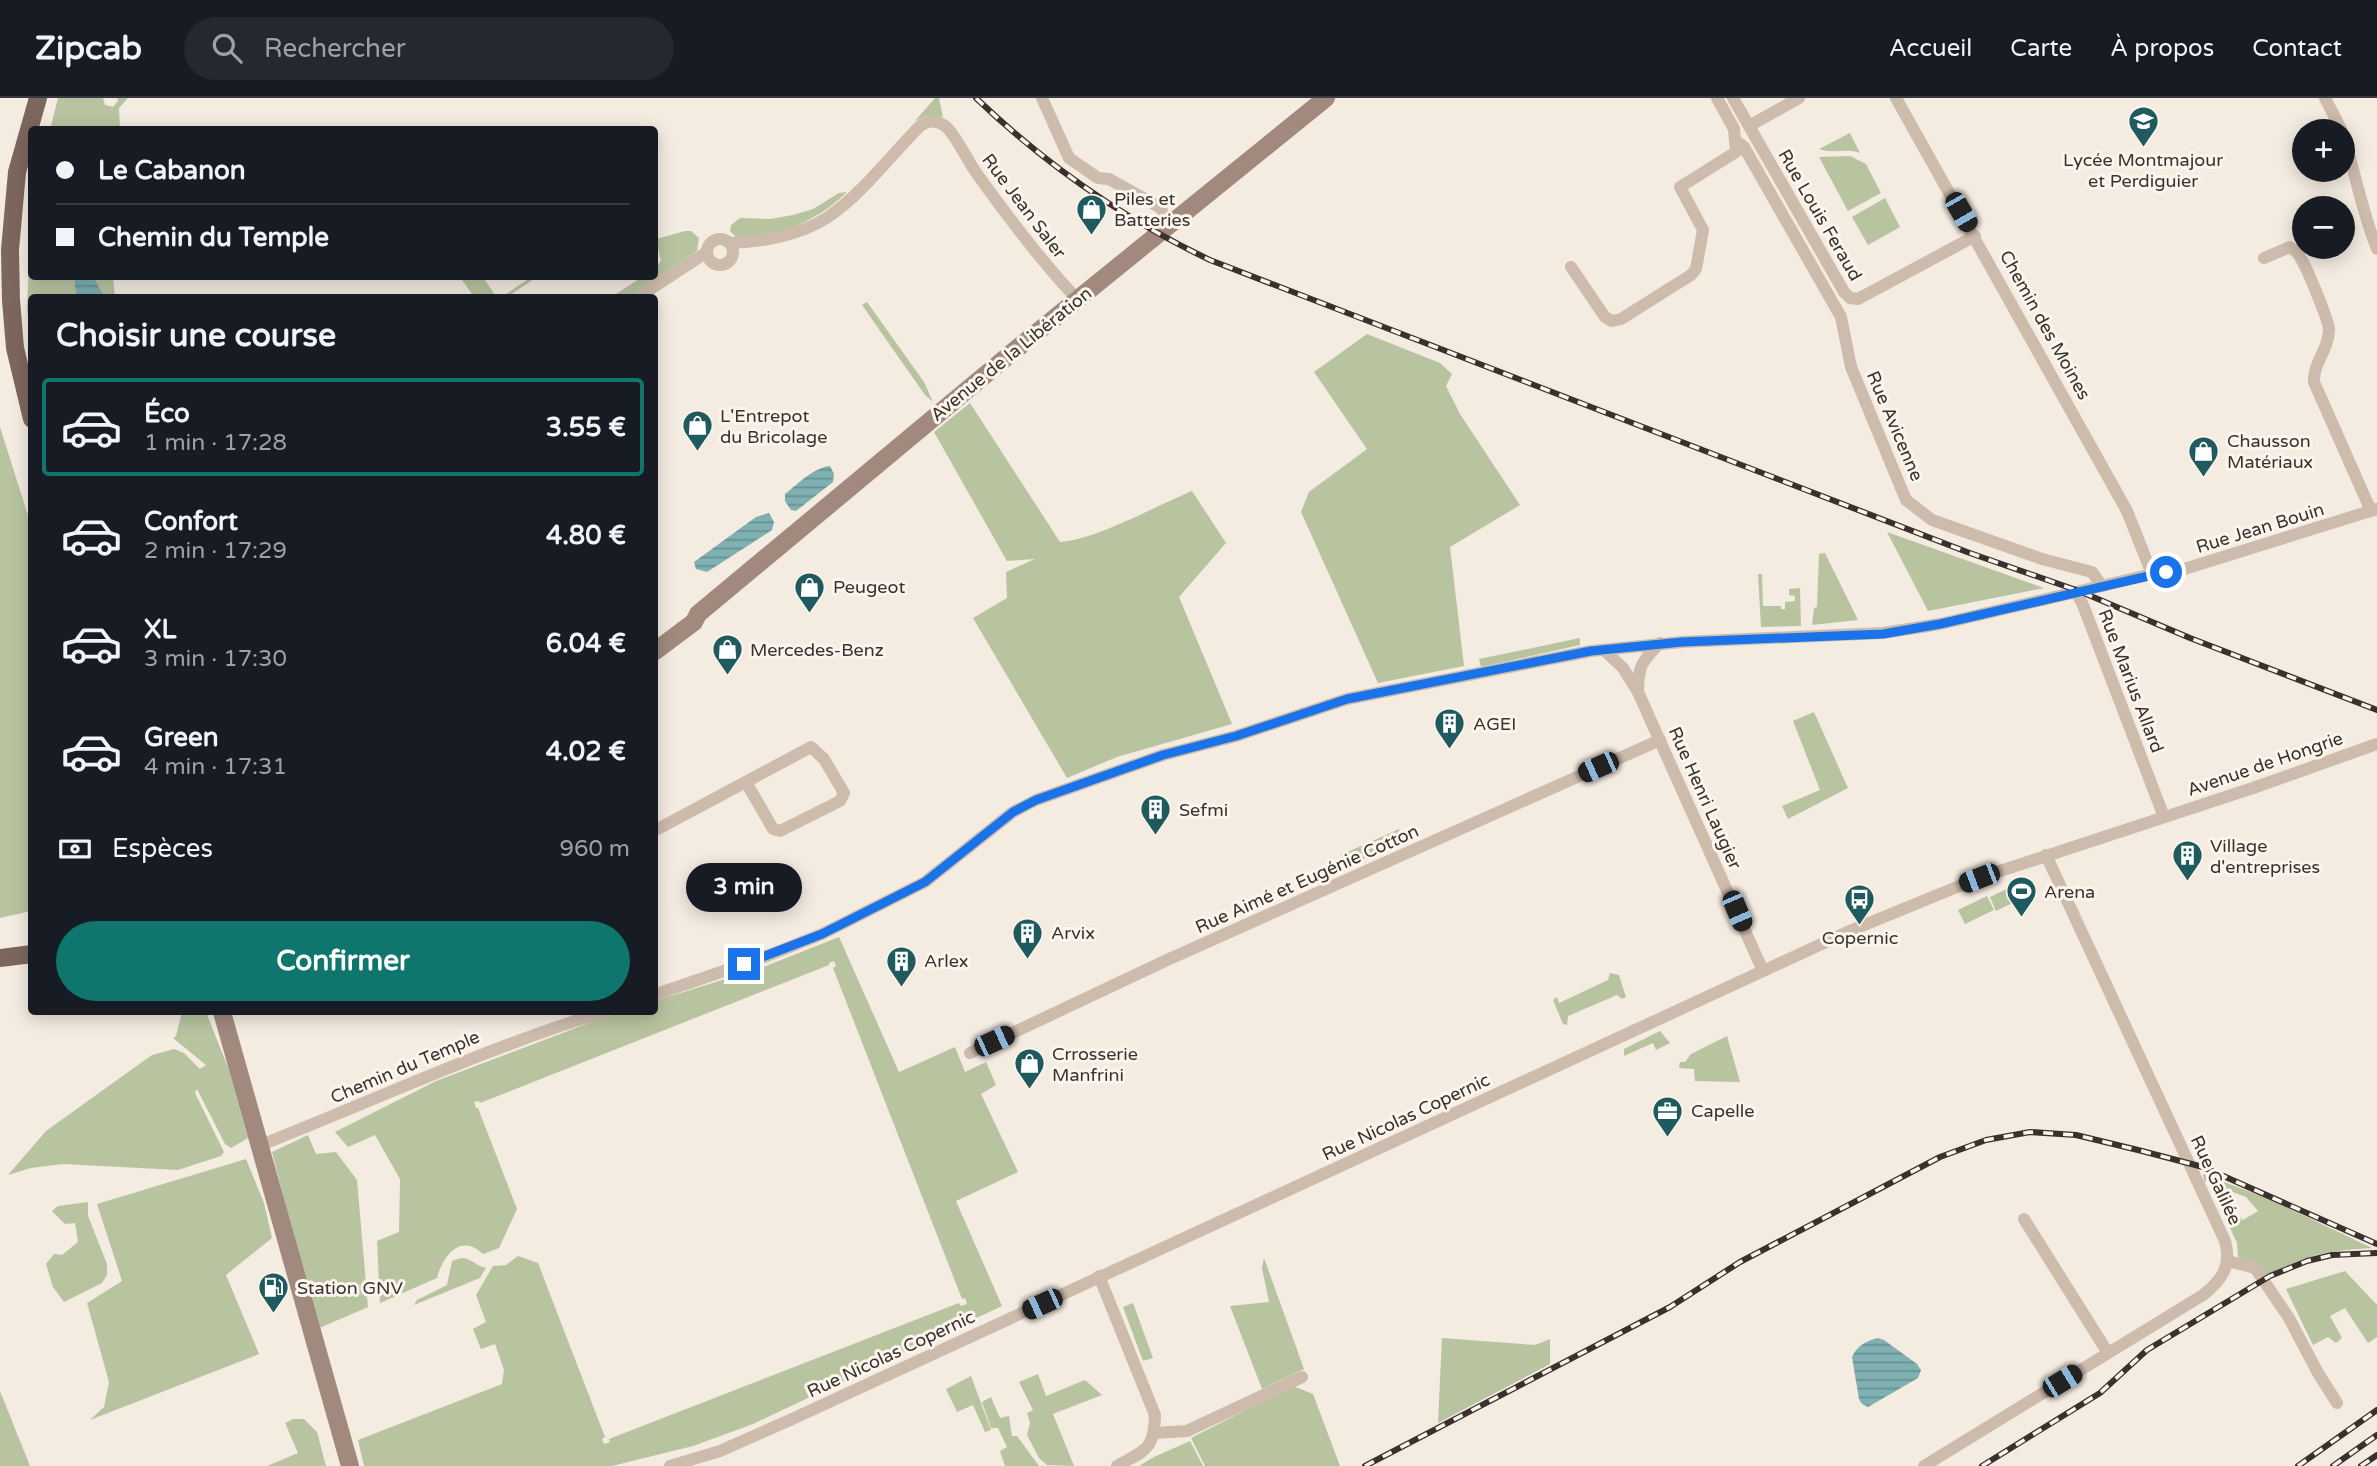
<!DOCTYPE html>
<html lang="fr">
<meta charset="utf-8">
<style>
:root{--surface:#171b24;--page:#242831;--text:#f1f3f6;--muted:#9ea1a6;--line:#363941;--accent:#0f766e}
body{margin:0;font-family:"Varela Round",sans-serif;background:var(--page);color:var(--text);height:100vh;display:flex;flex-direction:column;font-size:26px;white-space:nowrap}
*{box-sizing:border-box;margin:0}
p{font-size:23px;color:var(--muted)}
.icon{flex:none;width:38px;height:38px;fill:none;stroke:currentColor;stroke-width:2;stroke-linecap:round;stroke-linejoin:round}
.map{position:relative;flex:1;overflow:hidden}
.details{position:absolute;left:28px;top:196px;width:630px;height:721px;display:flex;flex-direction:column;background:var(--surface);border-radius:7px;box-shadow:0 4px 18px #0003}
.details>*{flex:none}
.banner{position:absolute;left:28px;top:28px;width:630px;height:154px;border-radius:7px;box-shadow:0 4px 18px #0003;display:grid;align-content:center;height:154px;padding:0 28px;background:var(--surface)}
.fabs{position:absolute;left:2292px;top:21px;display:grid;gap:14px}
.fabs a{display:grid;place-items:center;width:63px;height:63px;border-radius:50%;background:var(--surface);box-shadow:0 4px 18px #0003;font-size:35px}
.end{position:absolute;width:32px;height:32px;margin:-16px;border:9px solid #1a73e8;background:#fff;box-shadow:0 0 0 4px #fff}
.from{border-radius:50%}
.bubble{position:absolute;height:49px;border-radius:24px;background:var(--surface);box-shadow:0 4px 18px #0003;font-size:23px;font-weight:700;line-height:49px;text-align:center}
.car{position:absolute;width:21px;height:42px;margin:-21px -10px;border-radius:9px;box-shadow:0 0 5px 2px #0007;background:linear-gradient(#222 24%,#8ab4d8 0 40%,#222 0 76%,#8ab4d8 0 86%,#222 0)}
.banner b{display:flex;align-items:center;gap:24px;height:66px;font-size:26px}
.banner b+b{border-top:2px solid var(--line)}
.banner i{width:18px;height:18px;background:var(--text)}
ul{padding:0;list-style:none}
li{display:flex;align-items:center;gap:21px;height:98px;margin:0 14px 10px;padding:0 14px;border:4px solid transparent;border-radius:7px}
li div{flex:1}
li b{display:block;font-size:26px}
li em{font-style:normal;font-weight:700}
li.on{border-color:var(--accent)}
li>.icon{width:63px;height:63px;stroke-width:1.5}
h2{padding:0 28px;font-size:32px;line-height:84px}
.pay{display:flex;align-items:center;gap:18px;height:77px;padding:0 28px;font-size:26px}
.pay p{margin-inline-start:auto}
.cta{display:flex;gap:14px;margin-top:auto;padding:14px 28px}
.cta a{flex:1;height:80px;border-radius:42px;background:var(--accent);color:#fff;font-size:28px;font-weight:700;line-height:80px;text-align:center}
header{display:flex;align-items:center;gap:42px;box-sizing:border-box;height:98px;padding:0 35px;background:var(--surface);border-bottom:2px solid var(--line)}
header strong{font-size:33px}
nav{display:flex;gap:38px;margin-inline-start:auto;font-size:24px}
.search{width:490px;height:63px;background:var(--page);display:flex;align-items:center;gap:18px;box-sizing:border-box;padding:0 24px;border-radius:38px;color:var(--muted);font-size:26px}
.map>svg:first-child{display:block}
</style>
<header>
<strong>Zipcab</strong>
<div class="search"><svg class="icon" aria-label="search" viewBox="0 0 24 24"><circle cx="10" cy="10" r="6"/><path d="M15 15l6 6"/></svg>Rechercher</div>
<nav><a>Accueil</a><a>Carte</a><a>À propos</a><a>Contact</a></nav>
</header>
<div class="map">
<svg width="2377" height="1368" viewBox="0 0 2377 1368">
<defs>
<pattern id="water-rules" width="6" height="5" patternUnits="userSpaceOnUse" patternTransform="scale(1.75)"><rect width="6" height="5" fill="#7fb0b2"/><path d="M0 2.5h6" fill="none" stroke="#699091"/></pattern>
</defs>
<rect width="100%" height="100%" fill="#f4ebe1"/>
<!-- grass -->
<g fill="#b8c4a0">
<polygon points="58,0 103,0 105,7 113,9 118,3 117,0 128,0 119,10 120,31 50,32"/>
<polygon points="935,0 939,0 943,19 926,18 915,23"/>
<path d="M1850,35L1860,55C1847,50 1833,56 1819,51Z"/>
<polygon points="1850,58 1866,66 1881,95 1848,113 1819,59"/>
<path d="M847,94C819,122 777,140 738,141L730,133L731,127L740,120L770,121L793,117L813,111L839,95Z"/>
<polygon points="1885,100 1900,129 1868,147 1852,119"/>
<polygon points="31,109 32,178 74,179 76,199 32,200 32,249 27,211"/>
<polygon points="685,133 691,133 699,140 697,153 629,199 614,199 613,198 642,179 654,178 655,170 661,163 656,141"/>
<polygon points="94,179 113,179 115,199 104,199"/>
<polygon points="460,179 483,179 495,197 502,199 531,179 537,179 507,199 474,199"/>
<polygon points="867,204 924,284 933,304 925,297 862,207"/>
<polygon points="1367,236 1440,265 1452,276 1446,288 1460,316 1520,407 1450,449 1464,568 1378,585 1301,414 1309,394 1367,351 1314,274"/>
<path d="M970,305L1060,444C1095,442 1158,407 1192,393L1226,445L1179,499L1232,626L1117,659L1067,680L973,520L1007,500L1006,474L1035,461L1007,463L934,334Z"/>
<polygon points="0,329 31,427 31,813 0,820"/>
<polygon points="1887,434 2044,490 1928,513"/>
<polygon points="1825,455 1858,522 1812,527 1814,510 1817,509 1819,456"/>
<polygon points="1758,476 1762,476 1763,508 1781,508 1781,511 1785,511 1785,504 1795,503 1795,498 1789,497 1789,491 1800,490 1801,528 1761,529"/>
<polygon points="1580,540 1580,547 1481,569 1479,561"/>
<polygon points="1814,614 1848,690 1788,721 1782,708 1820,692 1793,623"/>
<polygon points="1399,731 1404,742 1346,769 1341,757"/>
<polygon points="2019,785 2025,799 1996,813 1990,799"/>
<polygon points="1987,798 1994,812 1965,826 1958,812"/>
<path d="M839,839L899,974L955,949L965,974L986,964L996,987L981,996L1018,1074L956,1103L1002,1208L753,1326L693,1348L612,1368H364L358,1342L502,1286L504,1272L495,1246L481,1251L473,1231L486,1224L476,1197L493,1168L506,1167L518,1158L538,1165L605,1339L602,1341L604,1346L610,1344L609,1341L959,1205L961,1208L967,1206L965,1200L962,1201L833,870L836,868L834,863L829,865V867L480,1005L479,1003L474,1004L476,1010H478L517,1111L499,1150L483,1156C461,1135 443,1157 437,1180L380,1205L377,1143L399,1134L400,1081L375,1037L348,1049L335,1034L436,983L610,917L622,914H654L655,903L766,868Z"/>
<polygon points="1610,875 1619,877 1626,899 1622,901 1617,897 1568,918 1567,927 1563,926 1553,902 1557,899 1559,905 1608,882"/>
<polygon points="182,914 206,914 229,972 248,1040 231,1050 225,1046 197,991 195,995 224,1054 221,1058 178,1072 63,1066 31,1070 8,1077 46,1033 152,957 174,951 184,955 200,971 206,967 173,940 176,938"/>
<polygon points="1660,933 1670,945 1656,952 1653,945 1624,958 1624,951"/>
<polygon points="1727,938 1740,984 1695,983 1694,971 1679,970 1680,964 1685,964 1691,956"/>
<polygon points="308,1037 316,1056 336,1054 357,1082 368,1209 317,1231 272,1054"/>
<polygon points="246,1061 264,1105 272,1140 226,1177 259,1256 90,1322 104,1309 109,1284 87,1205 122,1183 97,1106"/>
<path d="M2203,1076L2269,1101L2372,1150C2326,1153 2308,1156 2267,1178L2258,1166L2238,1159L2237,1145L2218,1104L2221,1100L2243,1122L2258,1113L2246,1099L2204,1083Z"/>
<polygon points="88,1104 88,1118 107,1166 107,1177 102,1185 64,1204 53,1189 46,1166 54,1156 62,1157 78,1144 75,1125 65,1126 52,1113 58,1108"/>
<path d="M461,1160C471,1160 476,1168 486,1170L480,1180L414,1207L417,1202L447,1187L452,1163Z"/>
<polygon points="1264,1160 1304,1271 1262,1291 1230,1208 1269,1204 1262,1170"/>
<polygon points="2345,1173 2377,1207 2377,1239 2368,1245 2345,1210 2330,1218 2342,1240 2336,1245 2328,1239 2313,1247 2286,1191"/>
<polygon points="1133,1205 1153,1260 1143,1263 1123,1209"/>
<polygon points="1442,1240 1535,1247 1550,1241 1550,1266 1438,1325"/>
<polygon points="1038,1276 1046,1298 1085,1282 1102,1297 1053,1316 1074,1368 1047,1367 1039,1360 1027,1337 1030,1325 1027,1315 1033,1312 1019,1284"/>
<polygon points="971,1278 991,1332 985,1334 973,1307 957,1314 946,1291"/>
<polygon points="1293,1288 1313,1296 1340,1368 1205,1368 1191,1340"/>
<polygon points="0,1293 30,1368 0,1368"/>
<polygon points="991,1299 1000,1320 1009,1318 1012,1338 1017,1338 1039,1368 1005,1368 1000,1353 1007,1349 998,1330 991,1330 982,1304"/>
<polygon points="293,1321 304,1321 317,1334 326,1368 267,1368 298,1355 285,1325"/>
<polygon points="1190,1343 1203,1368 1139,1368 1154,1359"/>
</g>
<!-- water -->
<g fill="url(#water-rules)">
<polygon points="74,179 94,179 104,199 76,199"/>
<path d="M830,368L834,376L833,384L796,413L791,412L785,403V396C798,386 813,370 830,368Z"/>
<polygon points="769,415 774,424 772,432 707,474 696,471 694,464 756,419"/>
<path d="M1878,1240L1884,1242L1917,1266L1921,1272L1918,1280L1868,1309L1862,1306L1859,1301L1852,1259C1856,1249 1867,1242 1878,1240Z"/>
</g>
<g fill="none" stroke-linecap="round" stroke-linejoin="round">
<!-- street -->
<g stroke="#cdbbac" stroke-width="12">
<polyline points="1042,0 1069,60 1098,80 1109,81 1161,110 1167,129"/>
<polyline points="1733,0 1844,194 1850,200 1858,201 1975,138"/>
<polyline points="1896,0 2127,413 2152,476"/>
<polyline points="2325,0 2342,33"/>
<polyline points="1749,28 1799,0"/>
<path d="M2343,36C2355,74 2362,114 2377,151"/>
<polyline points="1735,42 1744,49 1841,219 1851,269 1906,402 1932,422 2042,461 2092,474 2102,488"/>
<circle cx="720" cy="154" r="13"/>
<path d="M730,145C762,144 801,137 828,119C862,96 891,57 920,28C928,22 937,22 945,28C954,34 969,65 977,76C1009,120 1041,163 1078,202"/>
<path d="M2264,160L2290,149C2293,151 2296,153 2298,156C2305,164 2329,223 2329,232C2329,251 2313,265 2314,284L2371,413"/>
<polyline points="1571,169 1605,219 1612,223 1621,221 1691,177 1696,171 1703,132 1680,89 1736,54 1734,31 1717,0"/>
<polyline points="637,200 707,154"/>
<polyline points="2076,494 2083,507 2164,719"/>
<path d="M1660,545C1642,563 1638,568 1638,594L1763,873"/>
<polyline points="1604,552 1623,570 1638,594"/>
<polyline points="654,733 811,649 824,661 844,695 840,703 780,733 773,731 746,684"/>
<polyline points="654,897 767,858 822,836 925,784 1013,714 1036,702 1163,657 1236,638 1347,601 1591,553 1682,544 1883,535 1940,526 2152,476 2181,472 2377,411"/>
<polyline points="970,955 1167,862 1660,642"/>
<path d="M261,1047C375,1002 486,950 603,914"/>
<polyline points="2024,1121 2108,1255"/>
<polyline points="2228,1163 2255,1170 2289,1220 2318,1275 2337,1305"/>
<path d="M1099,1178L1155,1317C1154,1353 1145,1352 1117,1368"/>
<polyline points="1155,1335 1187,1333 1302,1279"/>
<polyline points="670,1368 720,1353 790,1322 1852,832 1979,780 2253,690 2377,646"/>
<path d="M1924,1368L2203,1197C2222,1182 2232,1168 2225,1143L2046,757"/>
</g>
<!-- secondary -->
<g stroke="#a18a7d" stroke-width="18">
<polyline points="654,554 694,524 698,516 1020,248 1326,0"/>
<polyline points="222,914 350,1368"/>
</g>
<!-- primary -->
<g stroke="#7d675c" stroke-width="18">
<polyline points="32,321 15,250 11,202 10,152 17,74 38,0"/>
<polyline points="0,860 32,856"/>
</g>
<defs>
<g id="rail">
<path d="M976,0C1045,66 1124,121 1210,162L1967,454L2079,493L2190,540L2377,612"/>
<polyline points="1365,1368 1670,1209 1740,1164 1940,1059 1986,1042 2030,1034 2076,1037 2142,1053 2203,1069 2377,1146"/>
<polyline points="1982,1368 2100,1295 2147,1252 2270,1178 2307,1163 2332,1157 2377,1155"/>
<polyline points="2298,1368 2377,1312"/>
<polyline points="2333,1368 2377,1337"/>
<polyline points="2361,1368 2377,1357"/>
</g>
</defs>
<!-- rail casing -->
<use href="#rail" stroke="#3b302b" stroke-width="6"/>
<!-- rail -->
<use href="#rail" stroke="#fbf5ee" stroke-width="3.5" stroke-dasharray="10" stroke-linecap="butt"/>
</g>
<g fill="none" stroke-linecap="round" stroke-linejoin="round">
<!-- route -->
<polyline stroke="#1a73e8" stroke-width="9" points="744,866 822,836 925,784 1013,714 1036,702 1163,657 1236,638 1347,601 1591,553 1682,544 1883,536 1940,526 2166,474"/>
</g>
<!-- icons -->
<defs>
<symbol id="university-pin" viewBox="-11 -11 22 30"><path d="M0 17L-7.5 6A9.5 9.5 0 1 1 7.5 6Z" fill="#1f5a5e" stroke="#fbf5ee"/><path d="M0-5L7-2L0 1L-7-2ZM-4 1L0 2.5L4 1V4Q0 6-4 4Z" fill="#fff"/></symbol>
<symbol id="shop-pin" viewBox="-11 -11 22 30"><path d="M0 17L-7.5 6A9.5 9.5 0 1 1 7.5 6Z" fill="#1f5a5e" stroke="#fbf5ee"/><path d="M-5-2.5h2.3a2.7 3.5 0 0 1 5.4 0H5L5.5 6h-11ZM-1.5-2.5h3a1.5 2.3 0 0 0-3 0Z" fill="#fff"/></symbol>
<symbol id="building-pin" viewBox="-11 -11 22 30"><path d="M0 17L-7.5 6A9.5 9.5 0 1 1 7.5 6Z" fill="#1f5a5e" stroke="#fbf5ee"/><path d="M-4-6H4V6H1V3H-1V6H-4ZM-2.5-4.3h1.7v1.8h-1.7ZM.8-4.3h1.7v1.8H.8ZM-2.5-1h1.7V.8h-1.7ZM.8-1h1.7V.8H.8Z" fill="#fff"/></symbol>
<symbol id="stadium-pin" viewBox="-11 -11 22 30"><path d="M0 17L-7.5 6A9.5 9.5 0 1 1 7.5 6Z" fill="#1f5a5e" stroke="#fbf5ee"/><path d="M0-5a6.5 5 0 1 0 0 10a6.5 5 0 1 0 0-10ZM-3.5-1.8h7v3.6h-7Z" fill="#fff"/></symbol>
<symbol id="bus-pin" viewBox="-11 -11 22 30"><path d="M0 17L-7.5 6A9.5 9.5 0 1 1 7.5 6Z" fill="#1f5a5e" stroke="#fbf5ee"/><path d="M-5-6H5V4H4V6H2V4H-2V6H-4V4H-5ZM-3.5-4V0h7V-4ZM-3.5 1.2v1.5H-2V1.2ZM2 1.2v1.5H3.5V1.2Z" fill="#fff"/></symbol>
<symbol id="office-pin" viewBox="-11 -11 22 30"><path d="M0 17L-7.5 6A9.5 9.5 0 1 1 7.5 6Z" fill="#1f5a5e" stroke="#fbf5ee"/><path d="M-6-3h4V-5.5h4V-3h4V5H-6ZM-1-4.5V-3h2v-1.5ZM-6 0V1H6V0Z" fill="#fff"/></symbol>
<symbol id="fuel-pin" viewBox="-11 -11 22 30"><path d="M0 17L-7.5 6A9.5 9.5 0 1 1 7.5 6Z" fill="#1f5a5e" stroke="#fbf5ee"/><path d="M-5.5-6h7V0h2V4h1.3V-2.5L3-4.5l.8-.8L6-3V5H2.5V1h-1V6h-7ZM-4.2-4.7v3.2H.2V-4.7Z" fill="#fff"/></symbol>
</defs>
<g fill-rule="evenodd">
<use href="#university-pin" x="2126" y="6" width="35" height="47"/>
<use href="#shop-pin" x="1074" y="94" width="35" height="47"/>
<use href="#shop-pin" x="680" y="310" width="35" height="47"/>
<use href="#shop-pin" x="2186" y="336" width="35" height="47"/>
<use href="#shop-pin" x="792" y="472" width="35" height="47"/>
<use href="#shop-pin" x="710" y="534" width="35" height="47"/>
<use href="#building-pin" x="1432" y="608" width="35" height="47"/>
<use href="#building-pin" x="1138" y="694" width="35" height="47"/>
<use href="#building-pin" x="2170" y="740" width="35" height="47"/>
<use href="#stadium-pin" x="2004" y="776" width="35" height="47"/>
<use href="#bus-pin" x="1842" y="784" width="35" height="47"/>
<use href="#building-pin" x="1010" y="818" width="35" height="47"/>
<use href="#building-pin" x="884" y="846" width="35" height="47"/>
<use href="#shop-pin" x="1012" y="948" width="35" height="47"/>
<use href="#office-pin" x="1650" y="996" width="35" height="47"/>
<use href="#fuel-pin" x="256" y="1172" width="35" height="47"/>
</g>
<g text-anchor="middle" stroke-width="6" stroke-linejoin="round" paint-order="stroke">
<!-- poi labels -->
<g font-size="18" fill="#3b302b" stroke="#fbf5ee" text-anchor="start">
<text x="2143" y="68" text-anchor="middle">Lycée Montmajour<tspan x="2143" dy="21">et Perdiguier</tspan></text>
<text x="1114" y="107">Piles et<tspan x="1114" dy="21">Batteries</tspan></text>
<text x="720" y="324">L'Entrepot<tspan x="720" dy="21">du Bricolage</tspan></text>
<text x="2227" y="349">Chausson<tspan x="2227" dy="21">Matériaux</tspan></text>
<text x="833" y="495">Peugeot</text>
<text x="750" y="558">Mercedes-Benz</text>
<text x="1473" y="632">AGEI</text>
<text x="1179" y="718">Sefmi</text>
<text x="2210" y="754">Village<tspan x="2210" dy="21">d'entreprises</tspan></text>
<text x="2044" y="800">Arena</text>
<text x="1051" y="841">Arvix</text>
<text x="1860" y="846" text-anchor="middle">Copernic</text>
<text x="924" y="869">Arlex</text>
<text x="1052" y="962">Crrosserie<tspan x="1052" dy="21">Manfrini</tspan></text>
<text x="1691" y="1019">Capelle</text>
<text x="297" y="1196">Station GNV</text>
</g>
<!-- street labels -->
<g font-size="18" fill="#3b302b" stroke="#fbf5ee">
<text transform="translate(1024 108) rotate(53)" y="6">Rue Jean Saler</text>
<text transform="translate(1820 117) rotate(60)" y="6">Rue Louis Feraud</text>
<text transform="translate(2045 227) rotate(61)" y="6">Chemin des Moines</text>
<text transform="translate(1011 256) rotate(-39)" y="6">Avenue de la Libération</text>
<text transform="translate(1895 328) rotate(67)" y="6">Rue Avicenne</text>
<text transform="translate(2260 430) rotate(-17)" y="6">Rue Jean Bouin</text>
<text transform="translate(2131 583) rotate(69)" y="6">Rue Marius Allard</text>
<text transform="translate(2265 666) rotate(-19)" y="6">Avenue de Hongrie</text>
<text transform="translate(1705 700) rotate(66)" y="6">Rue Henri Laugier</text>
<text transform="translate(1307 781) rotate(-24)" y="6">Rue Aimé et Eugénie Cotton</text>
<text transform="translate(405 969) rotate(-23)" y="6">Chemin du Temple</text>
<text transform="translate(1406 1019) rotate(-25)" y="6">Rue Nicolas Copernic</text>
<text transform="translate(2216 1082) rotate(65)" y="6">Rue Galilée</text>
<text transform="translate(891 1256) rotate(-25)" y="6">Rue Nicolas Copernic</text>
</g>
</g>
</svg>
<div class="fabs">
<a>+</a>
<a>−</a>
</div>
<i class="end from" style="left:2166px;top:474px"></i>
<i class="end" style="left:744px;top:866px"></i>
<div class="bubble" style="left:686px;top:765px;width:116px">3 min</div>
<i class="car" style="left:1961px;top:114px;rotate:150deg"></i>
<i class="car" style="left:1598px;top:669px;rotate:246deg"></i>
<i class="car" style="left:1979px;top:780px;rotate:249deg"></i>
<i class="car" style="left:1737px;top:813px;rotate:157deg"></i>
<i class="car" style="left:994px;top:943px;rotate:65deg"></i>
<i class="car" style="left:1042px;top:1206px;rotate:245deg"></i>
<i class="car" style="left:2062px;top:1283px;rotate:59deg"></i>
<div class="banner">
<b><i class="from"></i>Le Cabanon</b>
<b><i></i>Chemin du Temple</b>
</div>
<section class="details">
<h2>Choisir une course</h2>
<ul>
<li class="on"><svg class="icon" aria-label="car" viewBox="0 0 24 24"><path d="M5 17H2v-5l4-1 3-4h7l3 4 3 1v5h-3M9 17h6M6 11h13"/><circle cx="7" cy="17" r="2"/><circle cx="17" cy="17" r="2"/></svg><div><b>Éco</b><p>1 min · 17:28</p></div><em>3.55 €</em></li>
<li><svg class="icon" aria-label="car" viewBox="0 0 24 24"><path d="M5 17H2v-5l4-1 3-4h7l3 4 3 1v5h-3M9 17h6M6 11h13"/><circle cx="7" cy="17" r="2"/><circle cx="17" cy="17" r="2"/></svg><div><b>Confort</b><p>2 min · 17:29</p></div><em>4.80 €</em></li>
<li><svg class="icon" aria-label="car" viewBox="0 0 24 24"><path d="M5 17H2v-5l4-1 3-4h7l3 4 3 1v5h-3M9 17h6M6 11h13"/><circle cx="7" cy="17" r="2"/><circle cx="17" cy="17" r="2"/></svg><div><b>XL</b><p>3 min · 17:30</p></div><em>6.04 €</em></li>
<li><svg class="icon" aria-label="car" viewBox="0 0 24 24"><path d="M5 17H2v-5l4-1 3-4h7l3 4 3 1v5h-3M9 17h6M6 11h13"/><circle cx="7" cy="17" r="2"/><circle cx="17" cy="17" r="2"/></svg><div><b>Green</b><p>4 min · 17:31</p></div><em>4.02 €</em></li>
</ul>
<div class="pay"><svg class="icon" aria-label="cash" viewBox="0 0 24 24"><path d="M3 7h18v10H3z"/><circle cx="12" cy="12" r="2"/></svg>Espèces<p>960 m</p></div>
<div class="cta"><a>Confirmer</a></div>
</section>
</div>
